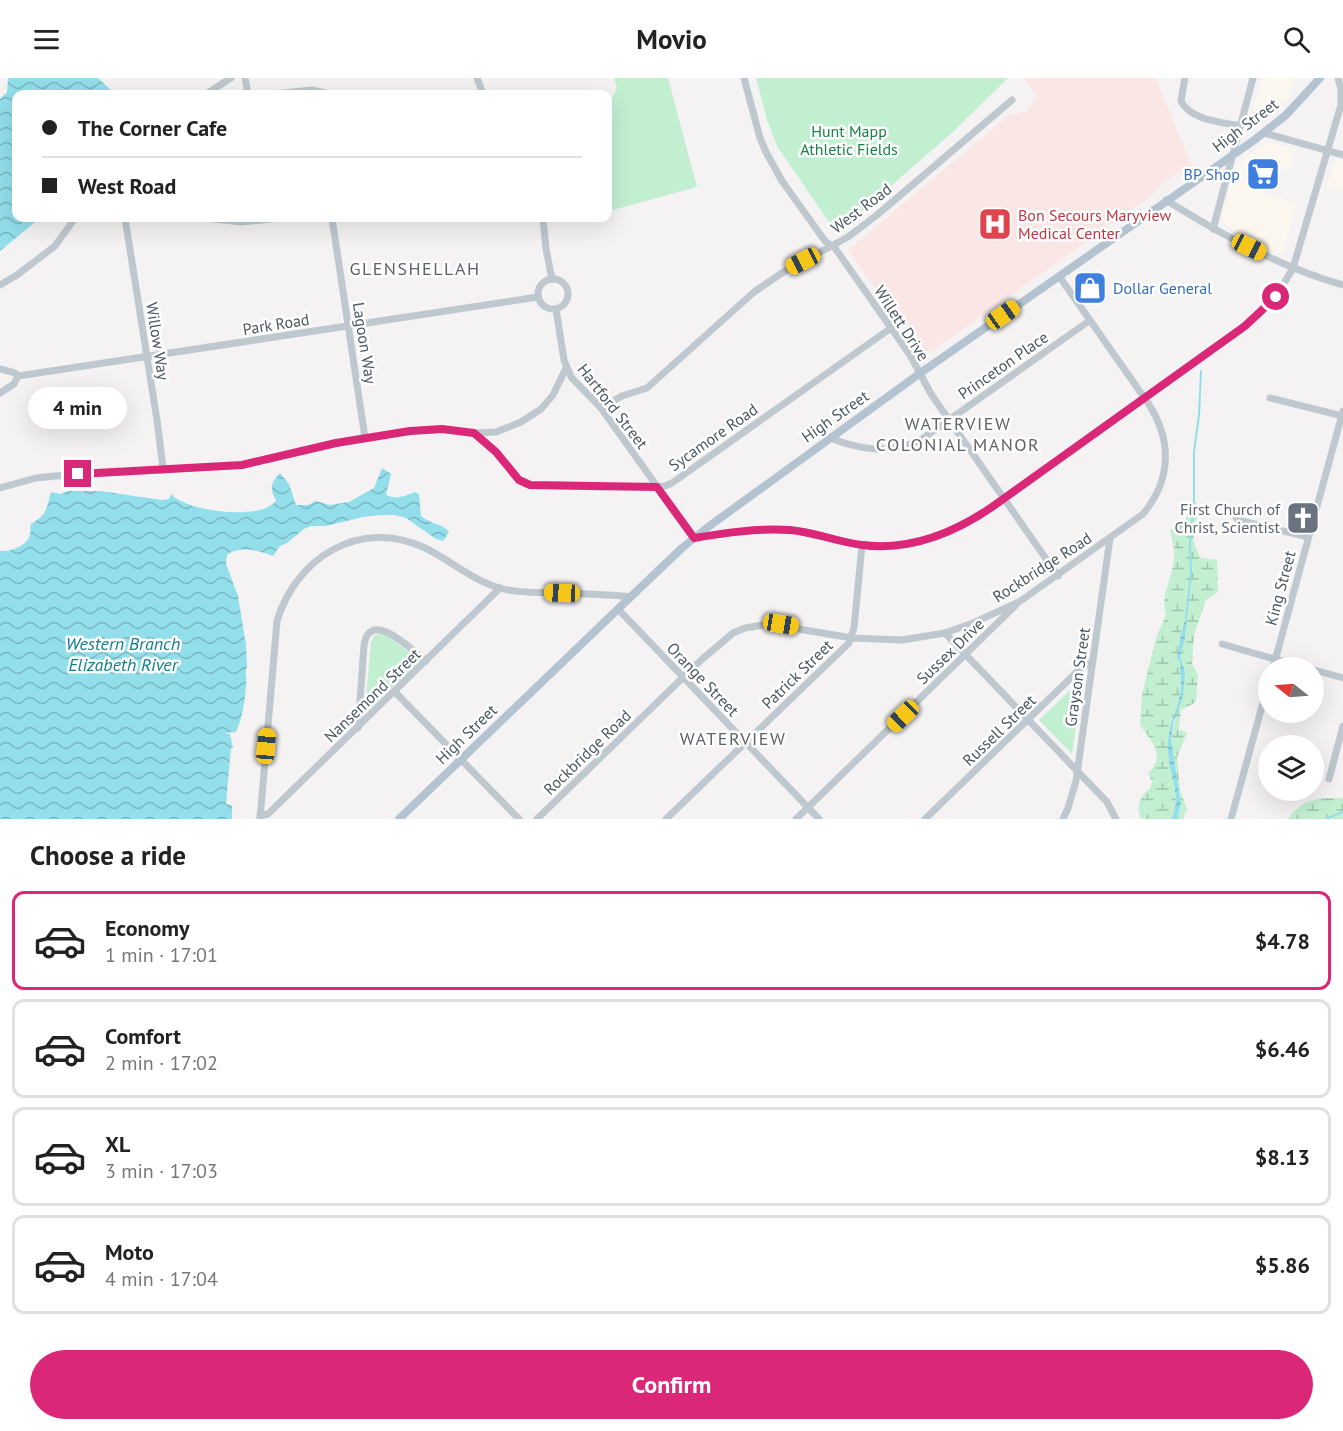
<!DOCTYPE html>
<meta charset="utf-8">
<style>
:root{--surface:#fff;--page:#f6f6f6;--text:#222;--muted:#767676;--line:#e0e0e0;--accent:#db2777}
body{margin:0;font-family:"PT Sans",sans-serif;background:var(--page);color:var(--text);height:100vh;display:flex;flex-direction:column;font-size:22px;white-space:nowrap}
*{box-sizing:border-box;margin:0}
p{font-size:20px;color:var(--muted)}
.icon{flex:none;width:33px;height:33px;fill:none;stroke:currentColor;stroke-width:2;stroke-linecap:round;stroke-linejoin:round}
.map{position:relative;height:741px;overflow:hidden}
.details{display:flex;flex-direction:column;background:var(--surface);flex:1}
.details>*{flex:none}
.guide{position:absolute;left:12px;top:12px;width:600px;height:132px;border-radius:12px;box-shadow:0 6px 24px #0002;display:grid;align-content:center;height:132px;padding:0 30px;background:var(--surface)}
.needle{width:39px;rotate:287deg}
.controls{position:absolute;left:1258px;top:579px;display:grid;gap:12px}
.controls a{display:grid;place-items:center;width:66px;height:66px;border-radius:50%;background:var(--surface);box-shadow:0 6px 24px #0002;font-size:30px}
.end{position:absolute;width:27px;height:27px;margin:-14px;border:8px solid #db2777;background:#fff;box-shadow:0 0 0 3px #fff}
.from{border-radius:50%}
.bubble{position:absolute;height:42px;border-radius:21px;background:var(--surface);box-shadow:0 6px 24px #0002;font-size:20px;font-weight:700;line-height:42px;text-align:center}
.car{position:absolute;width:18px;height:36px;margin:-18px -9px;border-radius:8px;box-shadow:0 0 4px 2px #0007;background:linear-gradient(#f5c518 24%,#345 0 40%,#f5c518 0 76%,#345 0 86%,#f5c518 0)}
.guide b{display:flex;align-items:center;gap:21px;height:57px;font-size:22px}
.guide b+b{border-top:2px solid var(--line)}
.guide i{width:15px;height:15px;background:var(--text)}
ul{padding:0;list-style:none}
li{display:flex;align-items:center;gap:18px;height:99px;margin:0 12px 9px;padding:0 18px;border:3px solid var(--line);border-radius:12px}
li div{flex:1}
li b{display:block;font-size:22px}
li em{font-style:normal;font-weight:700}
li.active{border-color:var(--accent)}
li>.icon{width:54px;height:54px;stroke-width:1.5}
h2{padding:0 30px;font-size:27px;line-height:72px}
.cta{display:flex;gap:12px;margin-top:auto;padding:12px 30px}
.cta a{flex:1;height:69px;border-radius:36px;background:var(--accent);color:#fff;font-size:24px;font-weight:700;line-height:69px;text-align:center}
header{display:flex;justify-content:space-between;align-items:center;height:78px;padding:0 30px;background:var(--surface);font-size:27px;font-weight:700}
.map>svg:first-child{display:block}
</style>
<header><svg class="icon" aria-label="menu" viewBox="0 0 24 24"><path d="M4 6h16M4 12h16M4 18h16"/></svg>Movio<svg class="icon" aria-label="search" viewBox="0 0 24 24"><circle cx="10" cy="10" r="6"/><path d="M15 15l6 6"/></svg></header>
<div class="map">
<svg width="1343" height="741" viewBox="0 0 1343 741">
<defs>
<pattern id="wetland-marsh" width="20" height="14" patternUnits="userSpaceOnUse" patternTransform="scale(1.5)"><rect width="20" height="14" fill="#c3efd1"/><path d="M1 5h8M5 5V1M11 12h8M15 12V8" fill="none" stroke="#a0c4ad"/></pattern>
<pattern id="water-waves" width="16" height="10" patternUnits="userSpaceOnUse" patternTransform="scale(1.5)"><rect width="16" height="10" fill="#92dfeb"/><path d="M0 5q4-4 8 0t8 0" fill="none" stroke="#79b8c2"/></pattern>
</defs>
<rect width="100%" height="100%" fill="#f4f2f3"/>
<!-- commercial -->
<g fill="#fcf7ee">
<polygon points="1262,0 1296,0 1289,20 1269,38 1253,33"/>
<polygon points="1266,64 1296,71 1289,93 1271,89 1263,115 1297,125 1283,174 1277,175 1240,157 1221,143 1235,88"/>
<polygon points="1335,81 1343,83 1343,114 1327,109"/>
</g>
<!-- medical -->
<polygon fill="#fbe6e6" points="1024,0 1156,0 1192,89 1178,95 1159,109 1147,121 931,274 919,272 848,172 1009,37 1026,34 1037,18"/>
<!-- wetland -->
<g fill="url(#wetland-marsh)">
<path d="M1194,422L1200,431C1193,453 1189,459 1201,480L1217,482L1218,514L1206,522L1194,557L1192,586L1198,596L1196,624L1181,632L1179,651L1187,655L1177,679L1180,712L1187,731L1183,741H1177L1181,726L1171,661L1185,594L1180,579L1185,560L1186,539C1181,551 1180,567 1177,580L1180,583C1180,594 1182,606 1180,616C1175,636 1167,651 1168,672C1168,694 1183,720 1171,741H1141C1136,730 1139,717 1150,711L1152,704L1148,695C1167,678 1151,663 1140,647L1142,616L1157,557L1166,537C1160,515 1172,503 1174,481C1175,471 1172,461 1170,452C1185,445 1190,436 1194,422Z"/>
<path d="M1321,720H1343V741H1288C1297,728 1306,723 1321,720Z"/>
</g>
<!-- park -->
<g fill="#c3efd1">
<polygon points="614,0 668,0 697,109 609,133 608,30 617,10"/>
<polygon points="756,0 1008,0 954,53 852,142 835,153 777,68 767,42"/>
<polygon points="984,549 966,567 958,558"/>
<polygon points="379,555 386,556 420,583 369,632 365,631 371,564 374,558"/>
<polygon points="1083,600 1072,676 1039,642"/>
</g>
<!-- water -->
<g fill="url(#water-waves)">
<polygon points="8,0 98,0 115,16 16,16 16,140 40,140 0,173 0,21 7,14"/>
<path d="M382,390L391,396L386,417C398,422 404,418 415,414L419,416L421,438C430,446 442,445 449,454L443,463L436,461L406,440L395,437H380L363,439L326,448H311L304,451L287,465L280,468L273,478C260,473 238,467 227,477L226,486L238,518L246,567L247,589C244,595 247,601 246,608C245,623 242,641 236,654L224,655L230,656L233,670H231L226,726L232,727V741H0V473C10,474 28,468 30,456C31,453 30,449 31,446C48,436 46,431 51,414L60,416L68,413H100L162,422L169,421L171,416C184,433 264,444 276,422C269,411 271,404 280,395L289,406L296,427H308L316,423L330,427L349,424L374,410Z"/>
<path d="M1187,538L1185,560L1180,579L1185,594L1184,608L1182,621L1174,643L1171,661L1181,726L1177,741H1171C1183,720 1168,694 1168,672C1167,650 1175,637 1180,617C1182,606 1180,594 1180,583L1177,580C1179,569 1182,546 1187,538Z"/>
</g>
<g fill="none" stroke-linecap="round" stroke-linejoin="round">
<!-- stream -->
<g stroke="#92dfeb" stroke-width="2">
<polyline points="1186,541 1191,494 1190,466 1194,422 1194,374 1199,337 1201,293"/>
<polyline points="1326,741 1343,734"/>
</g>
<!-- minor -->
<g stroke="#bec8ce" stroke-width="7">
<polyline points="245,0 248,16"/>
<polyline points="477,0 483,16"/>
<polyline points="744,0 760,60 766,74 782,103 825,163 835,170 910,277 931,316 1058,498"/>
<path d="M1185,0L1181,23C1190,42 1221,44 1240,48"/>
<polyline points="1338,0 1341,11 1341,24"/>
<polyline points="206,16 231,0"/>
<polyline points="273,16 312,12 330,16"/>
<polyline points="1264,55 1343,77"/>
<path d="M1166,122C1222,157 1280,189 1343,207"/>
<polyline points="125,140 157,342 163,390"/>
<polyline points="205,140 242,144 281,140"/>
<polyline points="332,140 365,360"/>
<polyline points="543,140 546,171 552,201"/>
<polyline points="1213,151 1253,0"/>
<circle cx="553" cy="216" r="15"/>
<polyline points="0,207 17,197 55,168 75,140"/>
<path d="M556,231L564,282L571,299L601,330L694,460C725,455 758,450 790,452C815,454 838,464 862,467C909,473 954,455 992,429L1245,248L1276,219L1293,190L1343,20"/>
<polyline points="0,291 15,295 18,298 538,219"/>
<polyline points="0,315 14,306 18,298"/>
<polyline points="1270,320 1343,338"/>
<polyline points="601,330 622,318 647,310 754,214 785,193 848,159 877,137 1012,22"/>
<polyline points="474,355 496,374 519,402 530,407 598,409 665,408 672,405 891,250"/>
<path d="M830,360C861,372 887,376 919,363L1089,243"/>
<polyline points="0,410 36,400 55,398 242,387 336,365 410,353 442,351 474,355 496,354 521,344 541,331 553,317 566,290"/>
<polyline points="1236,434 1235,438 1238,442 1308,459"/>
<polyline points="618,531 819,741"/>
<polyline points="945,555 1107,724 1116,741"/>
<polyline points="1222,566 1306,590"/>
<polyline points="1273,590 1343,333"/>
<polyline points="1314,592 1343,600"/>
<polyline points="395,614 519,741"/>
<path d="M358,650L364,567C370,529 413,573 426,583"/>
<polyline points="1329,701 1343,648"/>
<polyline points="260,738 268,736 500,510"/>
<path d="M260,741L277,543C296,480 359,440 423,469C449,481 470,501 499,510C516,515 535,514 553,515C579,516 605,516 630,519"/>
<path d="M537,741L700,583L733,555L745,550L769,546L852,560L902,562L945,555L973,545L1019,524L1143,436C1172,401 1172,362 1148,325L1059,198"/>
<polyline points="666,741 849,565 854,550 862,467"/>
<polyline points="796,741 1015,528"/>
<polyline points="925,741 1080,591 1092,584"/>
<polyline points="1063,741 1068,730 1076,703 1110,460"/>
<polyline points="1231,741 1269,603"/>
</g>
<!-- major -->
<polyline stroke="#b3c4d0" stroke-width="8" points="399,741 618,531 682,470 708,449 919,296 1253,63 1286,37 1320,0"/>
</g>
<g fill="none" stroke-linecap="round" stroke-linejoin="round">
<!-- route -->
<path stroke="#db2777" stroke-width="8" d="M78,396L242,387L336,365L410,353L442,351L474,355L496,374L519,402L530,407L657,409L694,460C725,455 758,450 790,452C814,454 838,464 862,467C909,473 954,455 992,429L1245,248L1276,219"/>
</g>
<!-- icons -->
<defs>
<symbol id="supermarket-square" viewBox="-11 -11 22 22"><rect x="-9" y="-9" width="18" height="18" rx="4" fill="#3f7fe0" stroke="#fff"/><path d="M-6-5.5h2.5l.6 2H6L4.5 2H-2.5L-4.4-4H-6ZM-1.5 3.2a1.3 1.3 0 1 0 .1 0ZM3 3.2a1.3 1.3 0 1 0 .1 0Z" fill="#fff"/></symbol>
<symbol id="hospital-square" viewBox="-11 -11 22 22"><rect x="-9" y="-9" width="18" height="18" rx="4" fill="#e0444e" stroke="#fff"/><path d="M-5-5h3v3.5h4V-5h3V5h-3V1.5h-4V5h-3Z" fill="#fff"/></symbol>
<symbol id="shop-square" viewBox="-11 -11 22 22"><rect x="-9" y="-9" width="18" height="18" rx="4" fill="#3f7fe0" stroke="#fff"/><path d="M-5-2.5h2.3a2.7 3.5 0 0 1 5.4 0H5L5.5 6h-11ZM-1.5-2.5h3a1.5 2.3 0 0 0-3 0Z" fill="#fff"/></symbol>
<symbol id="church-square" viewBox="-11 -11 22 22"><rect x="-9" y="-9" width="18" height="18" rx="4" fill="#6b7280" stroke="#fff"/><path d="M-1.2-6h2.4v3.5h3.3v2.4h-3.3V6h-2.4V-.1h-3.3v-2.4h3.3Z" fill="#fff"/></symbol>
</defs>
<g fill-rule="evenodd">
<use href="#supermarket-square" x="1244" y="77" width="38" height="38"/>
<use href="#hospital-square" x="976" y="127" width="38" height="38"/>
<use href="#shop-square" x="1071" y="191" width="38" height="38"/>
<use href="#church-square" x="1284" y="421" width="38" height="38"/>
</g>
<g text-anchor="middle" stroke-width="5" stroke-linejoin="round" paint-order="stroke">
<!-- street labels -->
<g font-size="16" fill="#4a5760" stroke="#fff">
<text transform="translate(1245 47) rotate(-37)" y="6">High Street</text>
<text transform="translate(861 130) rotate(-37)" y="6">West Road</text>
<text transform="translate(902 245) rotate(57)" y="6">Willett Drive</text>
<text transform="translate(276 246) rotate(-9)" y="6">Park Road</text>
<text transform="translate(158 263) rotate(81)" y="6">Willow Way</text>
<text transform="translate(365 265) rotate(81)" y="6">Lagoon Way</text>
<text transform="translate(1003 287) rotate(-35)" y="6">Princeton Place</text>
<text transform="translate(613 328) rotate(52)" y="6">Hartford Street</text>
<text transform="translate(835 338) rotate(-35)" y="6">High Street</text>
<text transform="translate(713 359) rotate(-35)" y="6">Sycamore Road</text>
<text transform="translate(1042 489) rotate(-33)" y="6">Rockbridge Road</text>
<text transform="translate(1280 510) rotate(-75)" y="6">King Street</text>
<text transform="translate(950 573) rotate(-44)" y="6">Sussex Drive</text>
<text transform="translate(797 596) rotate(-44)" y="6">Patrick Street</text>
<text transform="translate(1077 599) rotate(-82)" y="6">Grayson Street</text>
<text transform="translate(703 601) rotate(46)" y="6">Orange Street</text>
<text transform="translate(372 617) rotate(-44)" y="6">Nansemond Street</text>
<text transform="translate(999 652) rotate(-44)" y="6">Russell Street</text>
<text transform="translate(466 656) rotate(-44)" y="6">High Street</text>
<text transform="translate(587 674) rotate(-44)" y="6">Rockbridge Road</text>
</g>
<!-- park labels -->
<g font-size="16" fill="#1a8246" stroke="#fff">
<text x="849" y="59">Hunt Mapp<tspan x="849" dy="18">Athletic Fields</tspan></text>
</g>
<!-- shop labels -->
<g font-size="16" fill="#366cbe" stroke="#fff" text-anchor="end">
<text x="1240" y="102">BP Shop</text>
<text x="1113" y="216" text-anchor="start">Dollar General</text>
</g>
<!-- health labels -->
<g font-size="16" fill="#be3a42" stroke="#fff" text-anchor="start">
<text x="1018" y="143">Bon Secours Maryview<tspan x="1018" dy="18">Medical Center</tspan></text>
</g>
<!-- worship labels -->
<g font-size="16" fill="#5b616d" stroke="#fff" text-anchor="end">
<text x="1280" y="437">First Church of<tspan x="1280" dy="18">Christ, Scientist</tspan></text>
</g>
<!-- neighbourhood labels -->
<g font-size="18" letter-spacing="1.5" fill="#5f6367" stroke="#fff">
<text x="415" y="197">GLENSHELLAH</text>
<text x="958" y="352">WATERVIEW<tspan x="958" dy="21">COLONIAL MANOR</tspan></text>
<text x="733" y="667">WATERVIEW</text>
</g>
<!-- water labels -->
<g font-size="18" font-style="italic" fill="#107d8e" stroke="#fff">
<text x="123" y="572">Western Branch<tspan x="123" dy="21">Elizabeth River</tspan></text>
</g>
</g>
</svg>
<div class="controls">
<a><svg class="needle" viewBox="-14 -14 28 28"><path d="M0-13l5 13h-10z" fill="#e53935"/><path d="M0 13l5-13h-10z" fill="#767676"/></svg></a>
<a><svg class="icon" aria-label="layers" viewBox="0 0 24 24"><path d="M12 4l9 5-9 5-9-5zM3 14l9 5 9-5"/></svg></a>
</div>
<i class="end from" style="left:1276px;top:219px"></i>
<i class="end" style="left:78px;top:396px"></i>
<div class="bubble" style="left:28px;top:309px;width:99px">4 min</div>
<i class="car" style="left:1249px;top:169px;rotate:116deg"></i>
<i class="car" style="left:803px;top:183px;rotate:243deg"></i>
<i class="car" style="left:1003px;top:237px;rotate:55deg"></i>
<i class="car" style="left:562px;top:515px;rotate:272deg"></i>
<i class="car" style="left:781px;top:546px;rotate:99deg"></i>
<i class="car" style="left:903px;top:638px;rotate:226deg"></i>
<i class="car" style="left:266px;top:668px;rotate:5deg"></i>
<div class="guide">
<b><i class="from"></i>The Corner Cafe</b>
<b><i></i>West Road</b>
</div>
</div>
<section class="details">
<h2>Choose a ride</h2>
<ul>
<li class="active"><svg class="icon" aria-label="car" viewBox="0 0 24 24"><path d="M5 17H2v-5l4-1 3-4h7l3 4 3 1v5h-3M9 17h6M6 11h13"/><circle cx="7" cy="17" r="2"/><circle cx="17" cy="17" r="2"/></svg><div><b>Economy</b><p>1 min · 17:01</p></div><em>$4.78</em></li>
<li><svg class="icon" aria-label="car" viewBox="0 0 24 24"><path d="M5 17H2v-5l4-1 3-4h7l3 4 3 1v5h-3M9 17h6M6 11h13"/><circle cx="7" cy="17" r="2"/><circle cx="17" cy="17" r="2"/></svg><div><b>Comfort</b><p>2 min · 17:02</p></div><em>$6.46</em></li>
<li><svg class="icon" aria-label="car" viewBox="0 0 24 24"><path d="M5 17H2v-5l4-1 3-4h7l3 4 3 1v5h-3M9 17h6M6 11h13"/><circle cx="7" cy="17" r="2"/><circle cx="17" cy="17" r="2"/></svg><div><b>XL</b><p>3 min · 17:03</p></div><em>$8.13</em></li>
<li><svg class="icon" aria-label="car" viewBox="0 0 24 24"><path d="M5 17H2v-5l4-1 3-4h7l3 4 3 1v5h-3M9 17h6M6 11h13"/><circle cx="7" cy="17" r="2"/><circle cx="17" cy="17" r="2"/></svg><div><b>Moto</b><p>4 min · 17:04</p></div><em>$5.86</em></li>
</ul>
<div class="cta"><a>Confirm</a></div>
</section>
